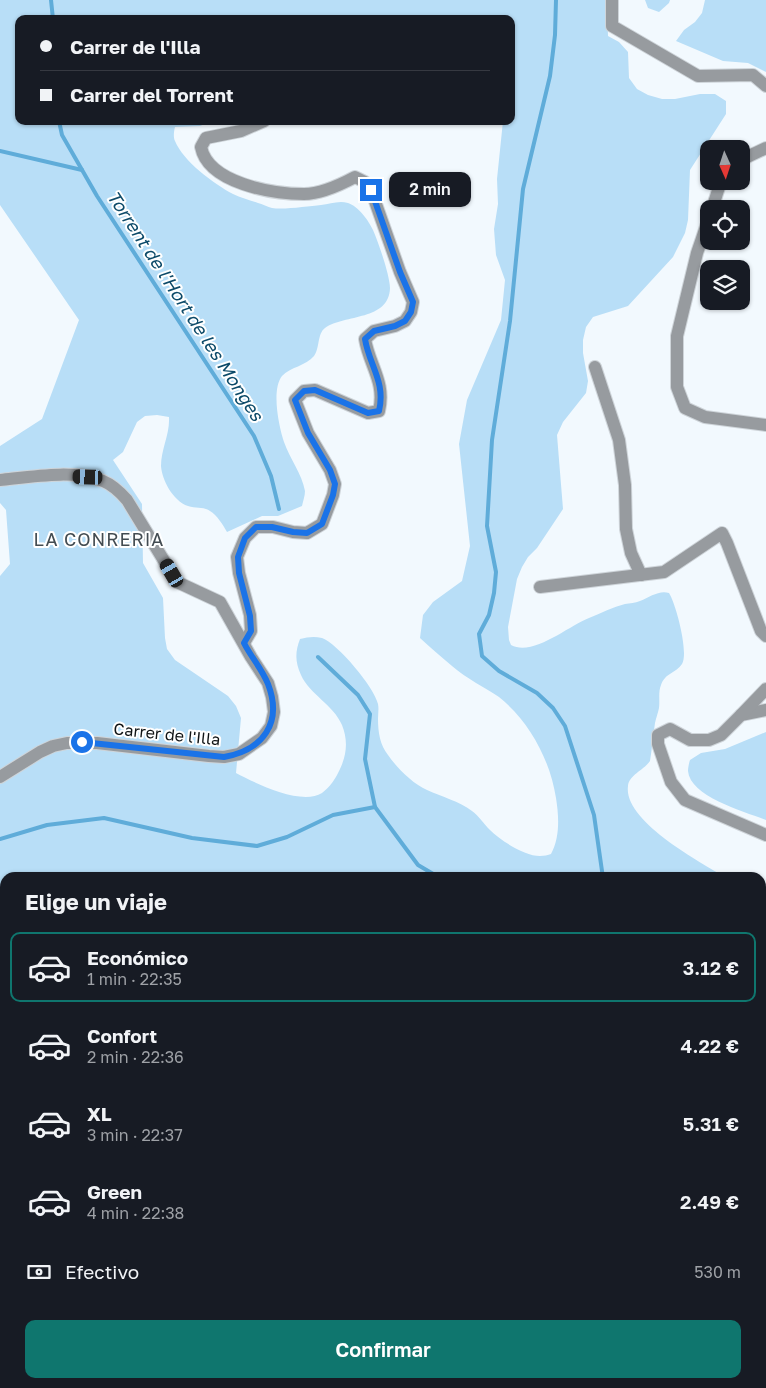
<!DOCTYPE html>
<html lang="es">
<meta charset="utf-8">
<style>
:root{--surface:#171b24;--page:#20242c;--text:#f1f3f6;--muted:#9ea1a6;--line:#363941;--accent:#0f766e}
body{margin:0;font-family:"Golos Text",sans-serif;background:var(--page);color:var(--text);height:100vh;display:flex;flex-direction:column;font-size:19px;white-space:nowrap}
*{box-sizing:border-box;margin:0}
p{font-size:16px;color:var(--muted)}
.icon{flex:none;width:28px;height:28px;fill:none;stroke:currentColor;stroke-width:2;stroke-linecap:round;stroke-linejoin:round}
.map{position:relative;flex:1;overflow:hidden}
.drawer{position:absolute;left:0px;top:872px;width:766px;height:516px;display:flex;flex-direction:column;background:var(--surface);border-radius:15px 15px 0 0;box-shadow:0 1px 4px #0004}
.drawer>*{flex:none}
.banner{position:absolute;left:15px;top:15px;width:500px;height:110px;border-radius:10px;box-shadow:0 1px 4px #0004;display:grid;align-content:center;height:110px;padding:0 25px;background:var(--surface)}
.needle{width:32px;rotate:177deg}
.tools{position:absolute;left:700px;top:140px;display:grid;gap:10px}
.tools a{display:grid;place-items:center;width:50px;height:50px;border-radius:10px;background:var(--surface);box-shadow:0 1px 4px #0004;font-size:25px}
.end{position:absolute;width:22px;height:22px;margin:-11px;border:6px solid #1a73e8;background:#fff;box-shadow:0 0 0 2px #fff}
.from{border-radius:50%}
.bubble{position:absolute;height:35px;border-radius:10px;background:var(--surface);box-shadow:0 1px 4px #0004;font-size:16px;font-weight:600;line-height:35px;text-align:center}
.car{position:absolute;width:15px;height:30px;margin:-15px -8px;border-radius:6px;box-shadow:0 0 4px 1px #0007;background:linear-gradient(#222 24%,#8ab4d8 0 40%,#222 0 76%,#8ab4d8 0 86%,#222 0)}
.banner b{display:flex;align-items:center;gap:18px;height:48px;font-size:19px}
.banner b+b{border-top:1px solid var(--line)}
.banner i{width:12px;height:12px;background:var(--text)}
ul{padding:0;list-style:none}
li{display:flex;align-items:center;gap:15px;height:70px;margin:0 10px 8px;padding:0 15px;border:2px solid transparent;border-radius:10px}
li div{flex:1}
li b{display:block;font-size:19px}
li em{font-style:normal;font-weight:600}
li.current{border-color:var(--accent)}
li>.icon{width:45px;height:45px;stroke-width:1.5}
h2{padding:0 25px;font-size:22px;line-height:60px}
.pay{display:flex;align-items:center;gap:12px;height:55px;padding:0 25px;font-size:19px}
.pay p{margin-inline-start:auto}
.action{display:flex;gap:10px;margin-top:auto;padding:10px 25px}
.action a{flex:1;height:58px;border-radius:10px;background:var(--accent);color:#fff;font-size:20px;font-weight:600;line-height:58px;text-align:center}
.map>svg:first-child{display:block}
</style>
<div class="map">
<svg width="766" height="1388" viewBox="0 0 766 1388">
<rect width="100%" height="100%" fill="#f2f9fe"/>
<!-- green -->
<g fill="#b8def7" fill-rule="evenodd">
<path d="M0,0H607L608,36L619,42L628,52L629,78L637,89L648,95L662,99H675L700,94H715L726,101V114L690,170L688,220L685,233L673,257L628,306L593,317L586,327L583,340V353L588,381L586,393L563,422L557,435L563,509L537,548L528,557L522,567L517,579L508,627L509,640L511,645C533,657 568,626 589,618C601,613 613,607 625,604C630,603 635,603 640,601C650,597 659,590 669,593C676,604 689,653 682,664C676,673 665,673 661,685C658,692 660,700 659,708C658,713 656,718 655,723C653,736 652,749 650,761C644,770 629,775 628,786C623,821 700,862 725,877L5,878V889L0,890V576L10,564L6,510L0,503V446L42,419L79,320L0,205ZM19,19H511V121H503L497,179L498,204L494,229L496,255L505,280L501,320L467,400L459,444L470,546L462,581L433,602L423,615L420,638C430,647 441,657 452,666C459,672 468,678 476,683C484,688 492,692 499,697C530,722 550,760 556,798C559,817 560,837 551,854C548,855 544,856 540,856C525,856 501,841 490,830C484,824 479,816 472,811C459,801 442,797 427,790C413,784 397,768 388,755C380,745 378,732 378,719C378,714 379,709 378,704C374,687 338,644 322,638C314,636 308,637 300,639C295,652 295,662 301,675C310,695 333,704 342,725C348,740 347,754 340,769C336,778 330,787 322,793C301,806 255,783 236,773L241,718L236,706L228,696L175,660L167,649L165,638L163,598L143,563L142,504L113,460L123,452L137,422L145,416L157,415L169,417C170,434 161,449 161,466C162,480 173,501 188,506C196,509 203,506 210,511C217,515 223,525 227,532L262,516H278L302,506C303,501 305,496 305,491C302,474 290,459 284,442C279,427 271,390 282,376C290,367 306,366 314,356C320,348 317,334 325,328C345,314 389,321 390,288C390,276 378,241 373,230C369,221 358,206 348,203C339,200 330,204 321,205C309,206 284,210 272,208C268,207 262,204 258,203C250,200 241,198 233,194C214,184 183,161 175,141C173,137 174,131 175,127L200,126L212,121H19Z"/>
<polygon points="645,0 670,0 669,3 659,12 648,8"/>
<polygon points="705,0 766,0 766,72 748,63 723,61 676,41 684,30 695,22 702,13"/>
<path d="M766,732V820C746,812 690,797 688,771C688,768 689,763 690,760L701,753L725,749Z"/>
<polygon points="761,901 766,904 766,1388 200,1388 198,1384 761,1384"/>
<polygon points="5,926 5,1233 0,1230 0,930"/>
</g>
<g fill="none" stroke-linecap="round" stroke-linejoin="round">
<!-- stream -->
<g stroke="#5facd9" stroke-width="4">
<polyline points="51,0 53,19"/>
<polyline points="556,0 555,35 550,76 523,189 510,321 492,440 487,526 496,572 494,593 489,615 479,634 482,656 499,671 537,693 553,708 565,726 594,815 603,878"/>
<polyline points="59,121 62,135 97,196 254,436 271,476 279,509"/>
<polyline points="0,151 82,170"/>
<polyline points="318,657 358,695 370,714 365,759 375,807"/>
<polyline points="0,839 47,825 104,818 192,838 257,846 287,837 333,815 375,807 418,865 440,878"/>
<polyline points="761,981 766,983"/>
<polyline points="0,998 5,998"/>
<polyline points="761,1349 766,1349"/>
</g>
<defs>
<g id="minor">
<polyline points="612,0 612,26 698,76 753,75 766,86"/>
<polyline points="741,162 747,157 766,148"/>
<polyline points="712,209 721,181"/>
<polyline points="709,218 697,253 677,336 677,387 685,408 705,417 766,425"/>
<polyline points="595,367 619,440 625,485 626,529 631,553 641,575"/>
<path d="M0,480C29,477 76,469 103,481C113,485 120,492 127,500L177,582L220,602L251,657L268,683L272,697L274,712L271,726L262,738L239,754L224,757L209,756L97,743H67L53,746L40,752L0,777"/>
<polyline points="540,587 664,572 722,533 727,543 761,631 766,636"/>
<path d="M244,643L251,631L250,615L239,573L237,557L245,538L256,527H273L293,532L307,533L322,524L333,495L335,484L330,470L308,433L295,400L304,391L315,390L368,413L379,411C386,382 369,365 365,339L374,331L395,326L405,321L411,312L413,302L400,272L371,190L365,182L355,177C340,185 321,194 304,194C272,194 208,183 201,147L206,138L241,131L264,121"/>
<polyline points="766,710 741,715 721,735 709,740 690,740 670,729 658,735 658,744 671,782 685,800 766,835"/>
<polyline points="741,715 766,689"/>
<polyline points="0,900 5,900"/>
<polyline points="0,1181 5,1182"/>
<polyline points="0,1206 5,1196"/>
<polyline points="0,1221 5,1230"/>
<polyline points="0,1318 5,1321"/>
<polyline points="71,1384 75,1388"/>
<polyline points="426,1384 436,1388"/>
</g>
</defs>
<!-- minor casing -->
<use href="#minor" stroke="#ced4d9" stroke-width="14"/>
<!-- minor -->
<use href="#minor" stroke="#979b9f" stroke-width="12"/>
</g>
<g fill="none" stroke-linecap="round" stroke-linejoin="round">
<!-- route -->
<path stroke="#1a73e8" stroke-width="6" d="M82,742L224,757C263,750 283,723 268,684C262,669 251,657 244,643L251,631L250,616L239,573L238,557L245,538L256,527H272L293,532L307,533L322,524L333,495L335,484L330,470L308,433L295,400L304,391L315,390L368,413L379,411C386,382 369,365 365,339L374,331L395,326L405,321L411,312L413,302L400,272L371,190"/>
</g>
<g text-anchor="middle" stroke-width="4" stroke-linejoin="round" paint-order="stroke">
<!-- street labels -->
<g font-size="16" fill="#101416" stroke="#fff">
<text transform="translate(167 734) rotate(6)" y="6">Carrer de l'Illa</text>
</g>
<!-- water labels -->
<g font-size="18" font-style="italic" fill="#0c4a69" stroke="#fff">
<text transform="translate(185 306) rotate(57)" y="6">Torrent de l'Hort de les Monges</text>
</g>
<!-- neighbourhood labels -->
<g font-size="18" letter-spacing="1" fill="#434c52" stroke="#fff">
<text x="99" y="546">LA CONRERIA</text>
</g>
</g>
</svg>
<div class="tools">
<a><svg class="needle" viewBox="-14 -14 28 28"><path d="M0-13l5 13h-10z" fill="#e53935"/><path d="M0 13l5-13h-10z" fill="#9ea1a6"/></svg></a>
<a><svg class="icon" aria-label="locate" viewBox="0 0 24 24"><circle cx="12" cy="12" r="6"/><path d="M12 2v4M12 18v4M2 12h4M18 12h4"/></svg></a>
<a><svg class="icon" aria-label="layers" viewBox="0 0 24 24"><path d="M12 4l9 5-9 5-9-5zM3 14l9 5 9-5"/></svg></a>
</div>
<i class="end from" style="left:82px;top:742px"></i>
<i class="end" style="left:371px;top:190px"></i>
<div class="bubble" style="left:389px;top:172px;width:82px">2 min</div>
<i class="car" style="left:88px;top:477px;rotate:272deg"></i>
<i class="car" style="left:172px;top:573px;rotate:330deg"></i>
<div class="banner">
<b><i class="from"></i>Carrer de l'Illa</b>
<b><i></i>Carrer del Torrent</b>
</div>
<section class="drawer">
<h2>Elige un viaje</h2>
<ul>
<li class="current"><svg class="icon" aria-label="car" viewBox="0 0 24 24"><path d="M5 17H2v-5l4-1 3-4h7l3 4 3 1v5h-3M9 17h6M6 11h13"/><circle cx="7" cy="17" r="2"/><circle cx="17" cy="17" r="2"/></svg><div><b>Económico</b><p>1 min · 22:35</p></div><em>3.12 €</em></li>
<li><svg class="icon" aria-label="car" viewBox="0 0 24 24"><path d="M5 17H2v-5l4-1 3-4h7l3 4 3 1v5h-3M9 17h6M6 11h13"/><circle cx="7" cy="17" r="2"/><circle cx="17" cy="17" r="2"/></svg><div><b>Confort</b><p>2 min · 22:36</p></div><em>4.22 €</em></li>
<li><svg class="icon" aria-label="car" viewBox="0 0 24 24"><path d="M5 17H2v-5l4-1 3-4h7l3 4 3 1v5h-3M9 17h6M6 11h13"/><circle cx="7" cy="17" r="2"/><circle cx="17" cy="17" r="2"/></svg><div><b>XL</b><p>3 min · 22:37</p></div><em>5.31 €</em></li>
<li><svg class="icon" aria-label="car" viewBox="0 0 24 24"><path d="M5 17H2v-5l4-1 3-4h7l3 4 3 1v5h-3M9 17h6M6 11h13"/><circle cx="7" cy="17" r="2"/><circle cx="17" cy="17" r="2"/></svg><div><b>Green</b><p>4 min · 22:38</p></div><em>2.49 €</em></li>
</ul>
<div class="pay"><svg class="icon" aria-label="cash" viewBox="0 0 24 24"><path d="M3 7h18v10H3z"/><circle cx="12" cy="12" r="2"/></svg>Efectivo<p>530 m</p></div>
<div class="action"><a>Confirmar</a></div>
</section>
</div>
